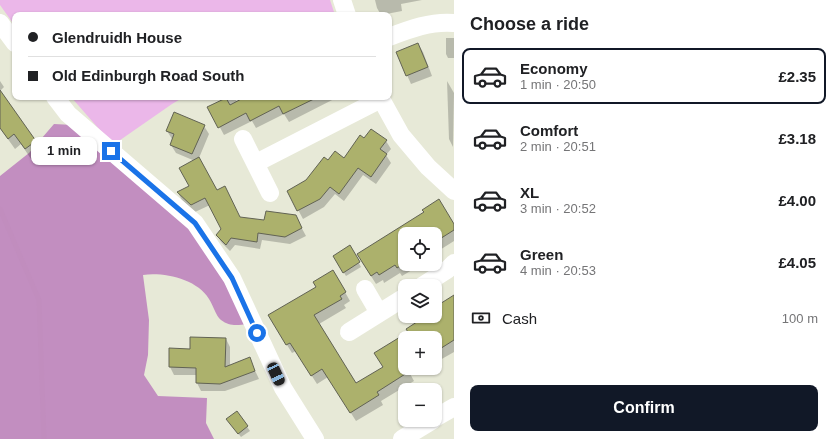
<!DOCTYPE html>
<meta charset="utf-8">
<style>
:root{--surface:#fff;--page:#f2f2f2;--text:#202124;--muted:#757577;--line:#e0e0e0;--accent:#111827}
body{margin:0;font-family:Helvetica,sans-serif;background:var(--page);color:var(--text);height:100vh;display:flex;flex-direction:column;font-size:15px;white-space:nowrap}
*{box-sizing:border-box;margin:0}
p{font-size:13px;color:var(--muted)}
.icon{flex:none;width:22px;height:22px;fill:none;stroke:currentColor;stroke-width:2;stroke-linecap:round;stroke-linejoin:round}
.map{position:relative;flex:1;overflow:hidden}
.sheet{display:flex;flex-direction:column;background:var(--surface);width:380px}
.sheet>*{flex:none}
.top-card{position:absolute;left:12px;top:12px;width:380px;height:88px;border-radius:8px;box-shadow:0 1px 3px #0004;display:grid;align-content:center;height:88px;padding:0 16px;background:var(--surface)}
.buttons{position:absolute;left:398px;top:227px;display:grid;gap:8px}
.buttons a{display:grid;place-items:center;width:44px;height:44px;border-radius:8px;background:var(--surface);box-shadow:0 1px 3px #0004;font-size:20px}
.end{position:absolute;width:18px;height:18px;margin:-9px;border:5px solid #1a73e8;background:#fff;box-shadow:0 0 0 2px #fff}
.from{border-radius:50%}
.bubble{position:absolute;height:28px;border-radius:8px;background:var(--surface);box-shadow:0 1px 3px #0004;font-size:13px;font-weight:600;line-height:28px;text-align:center}
.car{position:absolute;width:12px;height:24px;margin:-12px -6px;border-radius:5px;box-shadow:0 0 3px 1px #0007;background:linear-gradient(#222 24%,#8ab4d8 0 40%,#222 0 76%,#8ab4d8 0 86%,#222 0)}
.top-card b{display:flex;align-items:center;gap:14px;height:38px;font-size:15px}
.top-card b+b{border-top:1px solid var(--line)}
.top-card i{width:10px;height:10px;background:var(--text)}
ul{padding:0;list-style:none}
li{display:flex;align-items:center;gap:12px;height:56px;margin:0 8px 6px;padding:0 8px;border:2px solid transparent;border-radius:8px}
li div{flex:1}
li b{display:block;font-size:15px}
li em{font-style:normal;font-weight:600}
li.on{border-color:var(--accent)}
li>.icon{width:36px;height:36px;stroke-width:1.5}
h2{padding:0 16px;font-size:18px;line-height:48px}
.pay{display:flex;align-items:center;gap:10px;height:44px;padding:0 16px;font-size:15px}
.pay p{margin-inline-start:auto}
.primary-button{display:flex;gap:8px;margin-top:auto;padding:8px 16px}
.primary-button a{flex:1;height:46px;border-radius:8px;background:var(--accent);color:#fff;font-size:16px;font-weight:600;line-height:46px;text-align:center}
main{display:flex;flex:1;min-height:0}
.map>svg:first-child{display:block}
</style>
<main>
<div class="map">
<svg width="454" height="439" viewBox="0 0 454 439">
<rect width="100%" height="100%" fill="#e7e9d7"/>
<!-- green -->
<g fill="#ebb7e9">
<polygon points="0,0 330,0 335,15 15,15 15,26 0,5"/>
<polygon points="71,97 184,97 172,104 113,145"/>
</g>
<!-- forest -->
<path fill="#c28ec0" d="M54,124L73,125L193,226L248,324C238,325 230,327 221,320C216,316 213,305 209,299C197,279 164,272 143,275L149,320L148,355L144,375L158,396L207,398L206,423L214,439H0V176L29,153Z"/>
<!-- shadow -->
<g fill="#0003">
<polygon points="375,0 422,0 401,4 402,11 381,15 377,8"/>
<polygon points="446,38 454,38 454,58 448,58 446,54"/>
<polygon points="418,44 423,52 432,76 411,84 407,75"/>
<polygon points="0,81 4,87 0,91"/>
<polygon points="447,81 454,93 453,147 449,139"/>
<polygon points="0,92 41,151 31,159 21,144 15,149 0,128"/>
<polygon points="229,97 234,97 237,102 248,97 338,97 289,122 284,114 256,128 252,121 224,135 209,107"/>
<polygon points="204,126 209,134 199,158 217,191 240,218 265,221 299,223 306,236 290,244 262,240 260,249 235,245 230,251 221,242 217,235 222,229 210,205 195,212 182,200 178,193 191,187 195,161 176,153 171,145 172,139 167,131"/>
<polygon points="365,139 386,141 391,149 386,155 391,163 376,184 363,175 344,201 335,194 324,207 303,219 288,191 307,181 328,161 344,159"/>
<polygon points="425,213 454,225 454,241 435,253 435,234 405,234 405,264 422,264 402,276 400,273 384,283 383,280 376,284 363,263"/>
<polygon points="350,247 361,267 346,276 334,257"/>
<polygon points="333,271 350,301 344,305 346,308 319,324 356,385 384,367 376,353 409,333 428,316 435,316 435,312 454,296 454,352 440,360 435,352 435,338 405,338 405,368 407,368 414,381 381,401 383,405 356,421 328,377 317,384 296,351 292,353 269,316 317,287"/>
<polygon points="226,339 230,347 230,366 249,358 259,379 225,391 201,391 197,383 197,375 174,375 170,367 191,350"/>
<polygon points="237,412 250,431 241,437 230,423"/>
</g>
<g fill="none" stroke-linecap="round" stroke-linejoin="round">
<!-- stream -->
<polyline stroke="#c18dbe" stroke-width="5" points="0,209 39,300 44,439"/>
</g>
<!-- building -->
<g fill="#acb16c" stroke="#626354">
<polygon points="418,43 428,67 406,76 396,52"/>
<polygon points="0,90 36,141 25,149 14,134 8,139 0,128"/>
<polygon points="245,97 318,97 283,114 279,106 250,121 246,113 218,128 207,107 226,98 230,105"/>
<polygon points="174,112 205,125 192,154 170,145 174,134 166,131"/>
<polygon points="371,129 387,140 380,149 387,154 371,177 358,168 339,194 330,187 320,199 297,211 287,191 306,180 324,157 328,160 335,151 344,158 360,135 364,138"/>
<polygon points="199,157 217,190 225,186 240,217 264,220 266,211 296,215 302,228 285,237 258,233 257,242 231,238 226,245 216,235 221,229 205,198 191,205 177,192 189,186 179,168"/>
<polygon points="439,199 454,224 454,230 435,242 435,234 405,234 405,263 397,268 395,265 379,275 377,272 371,276 357,254 424,212 422,210"/>
<polygon points="350,245 360,262 343,273 333,256"/>
<polygon points="333,270 346,292 340,296 342,299 314,315 356,383 383,367 374,353 405,334 405,368 408,368 410,371 377,392 379,395 350,413 322,369 311,376 290,343 286,345 268,315 316,287 313,282"/>
<polygon points="454,295 454,340 435,352 435,338 412,338 406,329 426,316 435,316 435,307"/>
<polygon points="190,337 226,338 225,367 250,357 255,371 220,384 196,383 196,368 169,367 169,348 190,349"/>
<polygon points="237,411 248,426 238,434 226,419"/>
</g>
<g fill="none" stroke-linecap="round" stroke-linejoin="round">
<!-- minor -->
<g stroke="#fff" stroke-width="18">
<polyline points="342,0 347,15"/>
<polyline points="0,23 15,43"/>
<path d="M389,37C410,29 431,21 454,23"/>
<polyline points="55,97 68,114 195,223 232,278 283,388 315,439"/>
<polyline points="380,97 401,135 428,167 454,191"/>
<polyline points="243,139 270,193"/>
<polyline points="256,163 381,99"/>
<polyline points="422,286 447,270 454,263"/>
<polyline points="365,289 379,313"/>
<polyline points="349,332 405,297"/>
<polyline points="435,418 454,407"/>
<polyline points="402,439 433,420"/>
</g>
</g>
<g fill="none" stroke-linecap="round" stroke-linejoin="round">
<!-- route -->
<polyline stroke="#1a73e8" stroke-width="5" points="111,151 195,223 232,278 257,333"/>
</g>
</svg>
<div class="buttons">
<a><svg class="icon" aria-label="locate" viewBox="0 0 24 24"><circle cx="12" cy="12" r="6"/><path d="M12 2v4M12 18v4M2 12h4M18 12h4"/></svg></a>
<a><svg class="icon" aria-label="layers" viewBox="0 0 24 24"><path d="M12 4l9 5-9 5-9-5zM3 14l9 5 9-5"/></svg></a>
<a>+</a>
<a>−</a>
</div>
<i class="end from" style="left:257px;top:333px"></i>
<i class="end" style="left:111px;top:151px"></i>
<div class="bubble" style="left:31px;top:137px;width:66px">1 min</div>
<i class="car" style="left:276px;top:374px;rotate:155deg"></i>
<div class="top-card">
<b><i class="from"></i>Glendruidh House</b>
<b><i></i>Old Edinburgh Road South</b>
</div>
</div>
<section class="sheet">
<h2>Choose a ride</h2>
<ul>
<li class="on"><svg class="icon" aria-label="car" viewBox="0 0 24 24"><path d="M5 17H2v-5l4-1 3-4h7l3 4 3 1v5h-3M9 17h6M6 11h13"/><circle cx="7" cy="17" r="2"/><circle cx="17" cy="17" r="2"/></svg><div><b>Economy</b><p>1 min · 20:50</p></div><em>£2.35</em></li>
<li><svg class="icon" aria-label="car" viewBox="0 0 24 24"><path d="M5 17H2v-5l4-1 3-4h7l3 4 3 1v5h-3M9 17h6M6 11h13"/><circle cx="7" cy="17" r="2"/><circle cx="17" cy="17" r="2"/></svg><div><b>Comfort</b><p>2 min · 20:51</p></div><em>£3.18</em></li>
<li><svg class="icon" aria-label="car" viewBox="0 0 24 24"><path d="M5 17H2v-5l4-1 3-4h7l3 4 3 1v5h-3M9 17h6M6 11h13"/><circle cx="7" cy="17" r="2"/><circle cx="17" cy="17" r="2"/></svg><div><b>XL</b><p>3 min · 20:52</p></div><em>£4.00</em></li>
<li><svg class="icon" aria-label="car" viewBox="0 0 24 24"><path d="M5 17H2v-5l4-1 3-4h7l3 4 3 1v5h-3M9 17h6M6 11h13"/><circle cx="7" cy="17" r="2"/><circle cx="17" cy="17" r="2"/></svg><div><b>Green</b><p>4 min · 20:53</p></div><em>£4.05</em></li>
</ul>
<div class="pay"><svg class="icon" aria-label="cash" viewBox="0 0 24 24"><path d="M3 7h18v10H3z"/><circle cx="12" cy="12" r="2"/></svg>Cash<p>100 m</p></div>
<div class="primary-button"><a>Confirm</a></div>
</section>
</main>
